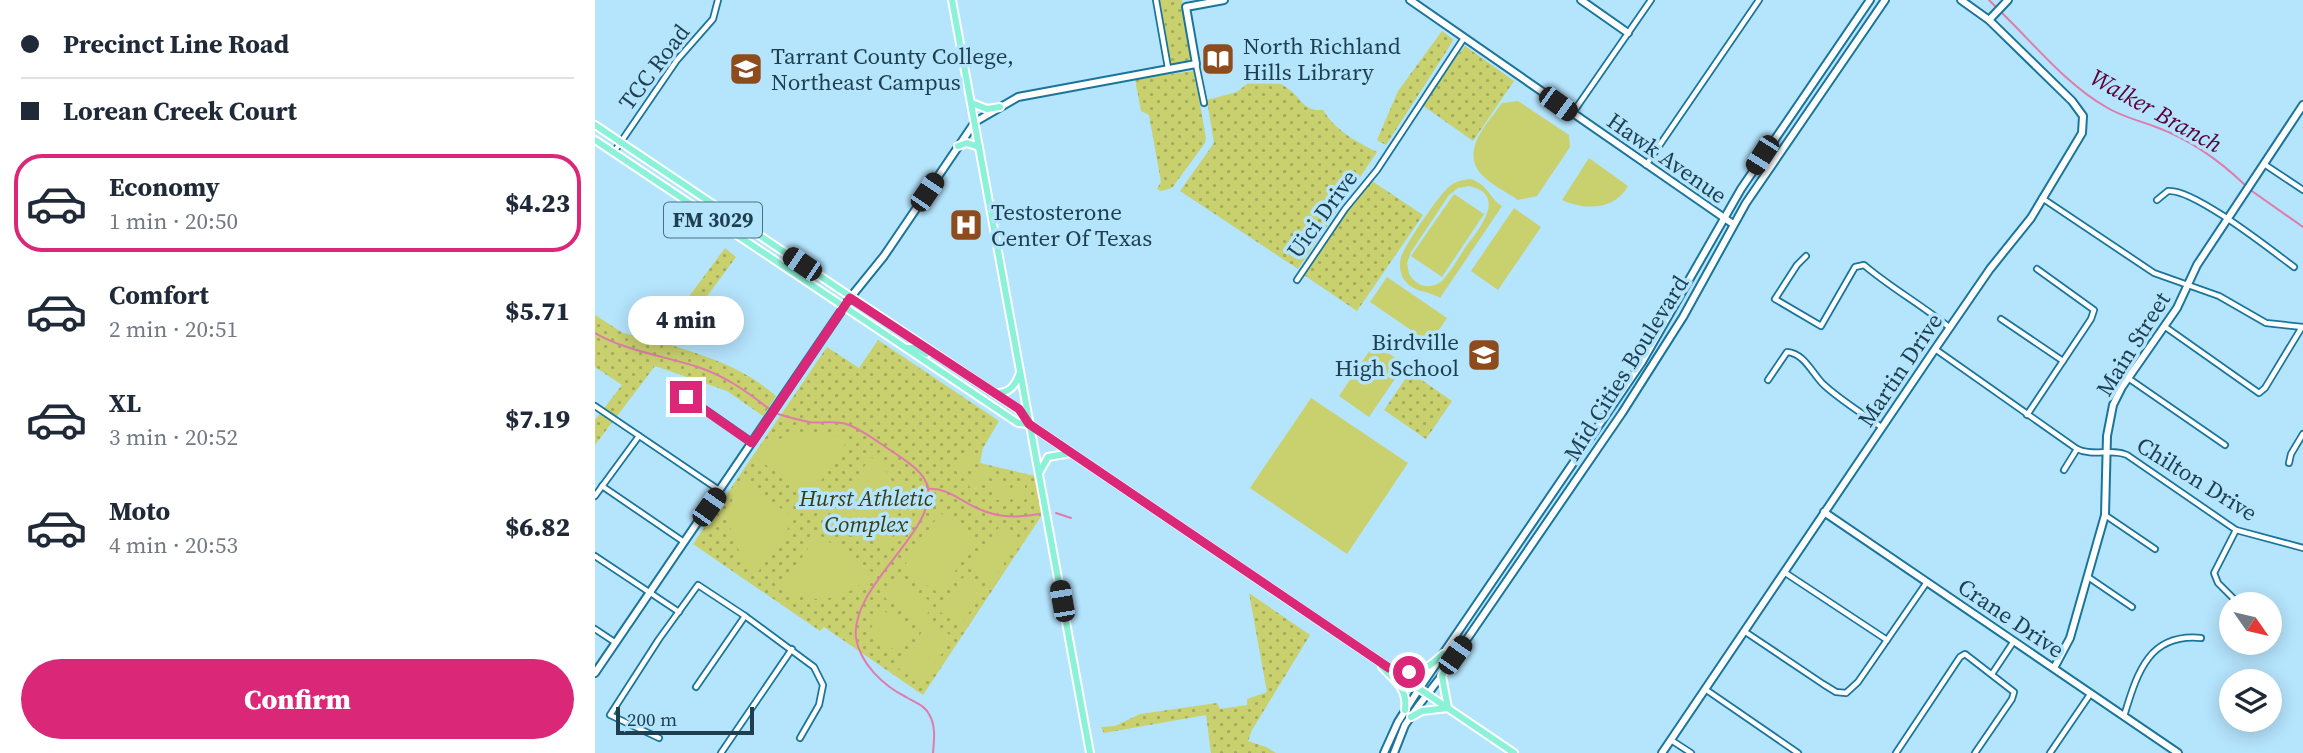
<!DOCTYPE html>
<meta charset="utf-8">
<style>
:root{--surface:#fff;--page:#f6f6f7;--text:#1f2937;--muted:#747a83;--line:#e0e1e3;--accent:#db2777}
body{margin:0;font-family:"Source Serif 4",serif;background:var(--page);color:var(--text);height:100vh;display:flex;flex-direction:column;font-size:26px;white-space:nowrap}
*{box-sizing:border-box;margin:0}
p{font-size:23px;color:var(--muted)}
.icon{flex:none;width:38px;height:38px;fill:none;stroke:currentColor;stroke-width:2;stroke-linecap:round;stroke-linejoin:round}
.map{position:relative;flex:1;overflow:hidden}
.drawer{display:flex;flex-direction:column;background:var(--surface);width:595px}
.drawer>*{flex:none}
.hud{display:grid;align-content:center;height:154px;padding:0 21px;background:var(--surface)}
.needle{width:46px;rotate:124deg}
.tools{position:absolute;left:1624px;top:592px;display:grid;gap:14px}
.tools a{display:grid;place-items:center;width:63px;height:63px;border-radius:50%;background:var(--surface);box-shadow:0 4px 18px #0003;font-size:35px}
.scale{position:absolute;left:21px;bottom:18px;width:138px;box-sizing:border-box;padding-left:7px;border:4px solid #1d3f50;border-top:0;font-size:19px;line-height:24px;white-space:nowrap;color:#1d3f50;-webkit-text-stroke:5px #b5e4fd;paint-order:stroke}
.end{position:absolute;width:32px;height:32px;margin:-16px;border:9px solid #db2777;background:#fff;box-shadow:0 0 0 4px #fff}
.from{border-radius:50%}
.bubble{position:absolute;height:49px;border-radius:24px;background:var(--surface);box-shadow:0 4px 18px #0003;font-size:23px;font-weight:800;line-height:49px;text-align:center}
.car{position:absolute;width:21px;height:42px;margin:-21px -10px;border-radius:9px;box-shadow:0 0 5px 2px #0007;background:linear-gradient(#222 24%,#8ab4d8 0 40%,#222 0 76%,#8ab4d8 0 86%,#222 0)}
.hud b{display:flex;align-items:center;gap:24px;height:66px;font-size:26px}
.hud b+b{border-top:2px solid var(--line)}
.hud i{width:18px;height:18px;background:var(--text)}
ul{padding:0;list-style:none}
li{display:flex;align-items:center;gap:21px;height:98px;margin:0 14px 10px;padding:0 7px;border:4px solid transparent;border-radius:28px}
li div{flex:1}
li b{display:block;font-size:26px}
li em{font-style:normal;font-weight:800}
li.selected{border-color:var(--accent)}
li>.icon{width:63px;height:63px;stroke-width:1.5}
.button{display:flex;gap:14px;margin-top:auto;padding:14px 21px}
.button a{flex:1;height:80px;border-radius:42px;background:var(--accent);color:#fff;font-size:28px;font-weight:800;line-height:80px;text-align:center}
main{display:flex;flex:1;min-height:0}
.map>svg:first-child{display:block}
</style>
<main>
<section class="drawer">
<div class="hud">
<b><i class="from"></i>Precinct Line Road</b>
<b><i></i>Lorean Creek Court</b>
</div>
<ul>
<li class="selected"><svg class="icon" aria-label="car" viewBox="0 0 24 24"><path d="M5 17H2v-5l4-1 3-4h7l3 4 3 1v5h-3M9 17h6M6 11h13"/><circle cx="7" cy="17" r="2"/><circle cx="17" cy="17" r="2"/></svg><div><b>Economy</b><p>1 min · 20:50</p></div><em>$4.23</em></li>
<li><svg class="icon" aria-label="car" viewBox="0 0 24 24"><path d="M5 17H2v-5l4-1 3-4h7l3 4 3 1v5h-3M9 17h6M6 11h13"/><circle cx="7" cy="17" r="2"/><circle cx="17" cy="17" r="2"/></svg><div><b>Comfort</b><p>2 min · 20:51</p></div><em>$5.71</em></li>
<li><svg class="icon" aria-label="car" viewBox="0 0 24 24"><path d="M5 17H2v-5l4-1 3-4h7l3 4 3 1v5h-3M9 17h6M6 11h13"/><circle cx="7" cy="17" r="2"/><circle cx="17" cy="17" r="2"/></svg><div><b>XL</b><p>3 min · 20:52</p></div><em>$7.19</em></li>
<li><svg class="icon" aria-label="car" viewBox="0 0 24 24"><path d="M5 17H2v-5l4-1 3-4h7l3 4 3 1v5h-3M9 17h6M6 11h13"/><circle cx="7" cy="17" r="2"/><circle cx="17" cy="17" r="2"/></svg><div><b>Moto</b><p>4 min · 20:53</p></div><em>$6.82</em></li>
</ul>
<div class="button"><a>Confirm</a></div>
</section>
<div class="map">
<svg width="1708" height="753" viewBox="0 0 1708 753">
<defs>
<pattern id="green-dots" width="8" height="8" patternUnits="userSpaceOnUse" patternTransform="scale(1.75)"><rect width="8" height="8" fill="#c9d06e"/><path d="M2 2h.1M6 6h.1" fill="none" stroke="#a3aa5d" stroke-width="1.8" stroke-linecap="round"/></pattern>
</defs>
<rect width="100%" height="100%" fill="#b5e4fd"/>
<!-- green -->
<g fill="url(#green-dots)">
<polygon points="563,0 587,0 597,55 593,62 578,65 575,63"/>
<polygon points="847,31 858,39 856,44 791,145 782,140 803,91"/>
<polygon points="870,46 919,81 878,141 827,105 846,76"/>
<polygon points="599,71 611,138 610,143 577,188 566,191 562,189 566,182 554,115 546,111 540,79"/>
<path d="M658,79C670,78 687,82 696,91C708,101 709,111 728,110C741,131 760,141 782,152L703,269L585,191L619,143L612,100L642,92Z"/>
<polygon points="777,181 828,215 762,311 709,275 753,210"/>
<path d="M130,248L141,257L76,345C116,358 149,368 181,396L168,416L132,391L60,366L0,445V420L27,385L0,367V315L28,333L61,341Z"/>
<polygon points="283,340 404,421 388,448 385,463 440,476 447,515 328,695 229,627 225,631 98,544 232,347 264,368"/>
<polygon points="815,372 857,401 831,439 789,410"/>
<polygon points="654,593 715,635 657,730 653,741 671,747 681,753 616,753 611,715 509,733 506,727 520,726 545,714 622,703 625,709 652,705 652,699 672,692"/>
</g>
<!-- pitch -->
<g fill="#c9d06e" fill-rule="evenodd">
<path d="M923,101L974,135L975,147L942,196L923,200C912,192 896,185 887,175C864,151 893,123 907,103Z"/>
<path d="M994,158L1033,186C1019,211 989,210 967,200Z"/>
<path d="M875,179C893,184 894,198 907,206L845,298C833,290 817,293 808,278C805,272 804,264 806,257C810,245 845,193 855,186C861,181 868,180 875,179ZM874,186C914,195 883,230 870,248C863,259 856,271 847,281C835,290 822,287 814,274L812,263L816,252L854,195L863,188Z"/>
<polygon points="859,194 889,214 847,277 816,256"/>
<polygon points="919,208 946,227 903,290 876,271"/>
<polygon points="792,277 852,318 835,343 775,302"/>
<polygon points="779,344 810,364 774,417 744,396"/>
<polygon points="716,398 813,463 752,554 655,488"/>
<path d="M235,433L252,441L216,496L161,458C183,431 202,434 235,433Z"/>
<polygon points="375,451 383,461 365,476 357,465"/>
<path d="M276,457C308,479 309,518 292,549L238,511Z"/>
<polygon points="386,467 395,476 377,490 370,480"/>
<path d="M146,481L200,518L163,572C134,549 125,513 146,481Z"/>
<rect x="398" y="481" width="13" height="19"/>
<polygon points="418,481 430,481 430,500 417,500"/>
<polygon points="345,513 382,538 345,594 307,569"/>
<polygon points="403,528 424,541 396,583 375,569"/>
<path d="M223,534L277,572C254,601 218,607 186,588Z"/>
<polygon points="370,575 390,589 365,626 344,611"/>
<polygon points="303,579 339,604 326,623 290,598"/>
<polygon points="288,610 319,632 304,653 273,632"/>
<polygon points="334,621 358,637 326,684 303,668"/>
</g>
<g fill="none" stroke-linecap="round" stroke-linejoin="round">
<!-- stream -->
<g stroke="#df7ca9" stroke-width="2">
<polyline points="1394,0 1401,7"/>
<path d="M1407,13C1440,45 1471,84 1511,107C1527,117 1543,120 1561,127C1594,139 1625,161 1650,185"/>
<polyline points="1654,189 1708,227"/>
<path d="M0,333C31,351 69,356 103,367C130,376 151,391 173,408"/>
<path d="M183,414C193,417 204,420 214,422C226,424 239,420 251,424C269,430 285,444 301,454C313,462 330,473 333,488C341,532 255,586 261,638C265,664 289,686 311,697C321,703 330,705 335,716C341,727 339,741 338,753"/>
<path d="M333,489C352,487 367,502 384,509C403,518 423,518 444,514"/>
<polyline points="461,513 476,518"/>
</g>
<defs>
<g id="street">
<polyline points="561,0 573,68"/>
<polyline points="601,64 609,103"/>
<polyline points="977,114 1056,0"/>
<polyline points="19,152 82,60 118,19 123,0"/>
<polyline points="1669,164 1708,190"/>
<polyline points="1051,165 1164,0"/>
<polyline points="1447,198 1559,273 1624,296 1671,323 1708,327"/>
<path d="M1562,200L1573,191C1598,188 1676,250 1699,267"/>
<path d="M1211,256L1202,265L1180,299L1226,326L1260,267L1269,265C1296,288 1327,305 1355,328"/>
<polyline points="702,280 750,209 782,170 869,38"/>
<polyline points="1406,319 1468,361"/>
<polyline points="1569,326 1664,393 1670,388 1707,327"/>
<path d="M1340,349L1482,449C1498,457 1517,448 1532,455L1641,530L1708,548"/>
<polyline points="1533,378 1630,445"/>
<path d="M1173,380L1192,352C1209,353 1217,373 1228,384C1245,400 1267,413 1286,427"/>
<polyline points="84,385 91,396 157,442"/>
<polyline points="0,406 124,490"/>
<polyline points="1432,415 1496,319 1499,310 1442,269"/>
<polyline points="1694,463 1696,454 1708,434"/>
<polyline points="1469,470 1482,449"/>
<polyline points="7,486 89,542"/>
<polyline points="0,496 44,436"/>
<polyline points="1510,515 1560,549"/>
<polyline points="1641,530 1619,573 1623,583 1644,604"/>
<polyline points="0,556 84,612"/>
<polyline points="1189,572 1292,640"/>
<polyline points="1493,577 1537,607"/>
<polyline points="0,629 21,643"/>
<polyline points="1675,630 1678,632"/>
<polyline points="1149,631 1228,684 1241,692 1251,693 1263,682 1332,582"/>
<polyline points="1397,674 1419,641"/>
<polyline points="101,687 150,616"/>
<polyline points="1110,689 1203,753"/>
<path d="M1529,716C1542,674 1553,633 1606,638"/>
<polyline points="64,738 15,715 64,639 103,585 150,616 219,667 228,685 224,705 205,738"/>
<polyline points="1076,740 1096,753"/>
<polyline points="126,753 197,649"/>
<polyline points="1301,753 1365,657 1370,654 1419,692 1417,699 1380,753"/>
<polyline points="1455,753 1496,693"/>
</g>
<g id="secondary">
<polyline points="815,0 1138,224"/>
<polyline points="986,0 1033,33"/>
<polyline points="1394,20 1413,0"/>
<polyline points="1229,512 1583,753"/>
<polyline points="1459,668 1475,638 1510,515 1512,436 1518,405 1527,387 1582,308 1602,265 1708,105"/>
<polyline points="0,673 255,298 289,256 380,122 423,97 601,64 591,7 629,0"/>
<polyline points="789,753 803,722 824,689 1047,362 1146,189 1275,0"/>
<polyline points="799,753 810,725 824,705 848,674 1027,413 1088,317 1151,203 1290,0"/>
<polyline points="1067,753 1340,349 1395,269 1436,218 1487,133 1488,116 1477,101 1394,20 1366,0"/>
</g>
<g id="primary">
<polyline points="357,0 495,753"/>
<polyline points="377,103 392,109 405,107"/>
<polyline points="0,125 423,409 434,424 919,753"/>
<polyline points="0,140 423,423 434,424"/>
<polyline points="363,146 372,143 384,147"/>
<polyline points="312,348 321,348 331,354 336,351"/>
<path d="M399,393C413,394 420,387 424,375"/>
<polyline points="444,473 453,457 476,453"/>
<path d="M787,667C801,681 813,690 810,710"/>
<path d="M797,669C824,673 828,673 848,654"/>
<polyline points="816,717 827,711 853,708 847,676 850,670"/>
</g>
</defs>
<!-- street casing -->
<use href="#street" stroke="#1a759b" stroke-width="8"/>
<!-- secondary casing -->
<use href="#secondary" stroke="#1a759b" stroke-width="10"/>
<!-- primary casing -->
<use href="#primary" stroke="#fff" stroke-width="10"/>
<!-- street -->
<use href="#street" stroke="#fff" stroke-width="4.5"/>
<!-- secondary -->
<use href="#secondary" stroke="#fff" stroke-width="6"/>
<!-- primary -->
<use href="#primary" stroke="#8bf1d8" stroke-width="6"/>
</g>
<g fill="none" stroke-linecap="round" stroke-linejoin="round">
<!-- route -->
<polyline stroke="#db2777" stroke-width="9" points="91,397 157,443 255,298 424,409 434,424 794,668 814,672"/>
</g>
<!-- icons -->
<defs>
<symbol id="library-square" viewBox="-11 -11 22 22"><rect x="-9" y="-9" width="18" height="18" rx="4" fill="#8e4c1c" stroke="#b5e4fd"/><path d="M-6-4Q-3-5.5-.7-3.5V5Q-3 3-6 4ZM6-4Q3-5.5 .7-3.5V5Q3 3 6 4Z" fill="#fff"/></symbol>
<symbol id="university-square" viewBox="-11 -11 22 22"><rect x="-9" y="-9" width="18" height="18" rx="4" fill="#8e4c1c" stroke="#b5e4fd"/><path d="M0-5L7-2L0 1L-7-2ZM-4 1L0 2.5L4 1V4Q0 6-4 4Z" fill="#fff"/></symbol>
<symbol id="hospital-square" viewBox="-11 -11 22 22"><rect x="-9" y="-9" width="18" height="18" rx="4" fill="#8e4c1c" stroke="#b5e4fd"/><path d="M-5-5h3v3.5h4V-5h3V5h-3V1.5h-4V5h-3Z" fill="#fff"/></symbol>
<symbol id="school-square" viewBox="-11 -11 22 22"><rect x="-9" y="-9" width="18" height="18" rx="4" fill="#8e4c1c" stroke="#b5e4fd"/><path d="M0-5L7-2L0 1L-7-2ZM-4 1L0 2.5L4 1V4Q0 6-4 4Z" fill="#fff"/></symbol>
</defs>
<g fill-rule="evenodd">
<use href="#library-square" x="604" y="40" width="38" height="38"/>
<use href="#university-square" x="132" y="50" width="38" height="38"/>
<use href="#hospital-square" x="352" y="206" width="38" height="38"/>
<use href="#school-square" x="870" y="336" width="38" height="38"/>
</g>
<g text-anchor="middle" stroke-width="7" stroke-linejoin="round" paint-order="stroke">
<!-- shield labels -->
<rect fill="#b5e4fd" stroke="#4b7084" stroke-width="2" x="69" y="202.5" width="98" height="35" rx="5"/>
<g font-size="21" font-weight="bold" fill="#1d3f50">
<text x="118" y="227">FM 3029</text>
</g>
<!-- poi labels -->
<g font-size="23" fill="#1d3f50" stroke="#b5e4fd" text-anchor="start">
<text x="648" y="54">North Richland<tspan x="648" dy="26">Hills Library</tspan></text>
<text x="176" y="64">Tarrant County College,<tspan x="176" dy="26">Northeast Campus</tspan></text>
<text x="396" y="220">Testosterone<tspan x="396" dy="26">Center Of Texas</tspan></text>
<text x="864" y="350" text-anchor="end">Birdville<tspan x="864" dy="26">High School</tspan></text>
</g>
<!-- street labels -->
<g font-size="23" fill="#1d3f50" stroke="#b5e4fd">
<text transform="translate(59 67) rotate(-53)" y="8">TCC Road</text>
<text transform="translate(1072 158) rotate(35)" y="8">Hawk Avenue</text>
<text transform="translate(727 214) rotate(-54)" y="8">Uici Drive</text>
<text transform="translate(1538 344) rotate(-58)" y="8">Main Street</text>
<text transform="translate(1031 368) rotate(-58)" y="8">Mid Cities Boulevard</text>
<text transform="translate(1305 370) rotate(-56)" y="8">Martin Drive</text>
<text transform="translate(1602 479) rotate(32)" y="8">Chilton Drive</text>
<text transform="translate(1416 618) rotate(34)" y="8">Crane Drive</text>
</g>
<!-- park labels -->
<g font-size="23" font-style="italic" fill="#3a3c0e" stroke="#b5e4fd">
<text x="271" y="506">Hurst Athletic<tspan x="271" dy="26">Complex</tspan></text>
</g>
<!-- water labels -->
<g font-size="24" font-style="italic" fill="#5d0038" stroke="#b5e4fd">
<text transform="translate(1561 111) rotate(29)" y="8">Walker Branch</text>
</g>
</g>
</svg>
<div class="tools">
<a><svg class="needle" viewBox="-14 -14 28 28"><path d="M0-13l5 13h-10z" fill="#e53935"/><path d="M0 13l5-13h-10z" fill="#747a83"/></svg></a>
<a><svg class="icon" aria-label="layers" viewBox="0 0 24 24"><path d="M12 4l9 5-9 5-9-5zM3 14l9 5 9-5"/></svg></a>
</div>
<div class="scale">200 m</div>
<i class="end from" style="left:814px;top:672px"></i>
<i class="end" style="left:91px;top:397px"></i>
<div class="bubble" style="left:33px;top:296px;width:116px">4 min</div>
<i class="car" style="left:963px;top:104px;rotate:126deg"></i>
<i class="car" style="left:1167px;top:155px;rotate:212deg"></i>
<i class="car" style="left:332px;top:192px;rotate:34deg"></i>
<i class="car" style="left:207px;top:264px;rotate:304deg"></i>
<i class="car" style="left:114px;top:507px;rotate:35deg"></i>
<i class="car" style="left:467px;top:601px;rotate:350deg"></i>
<i class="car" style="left:860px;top:655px;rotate:35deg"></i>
</div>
</main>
